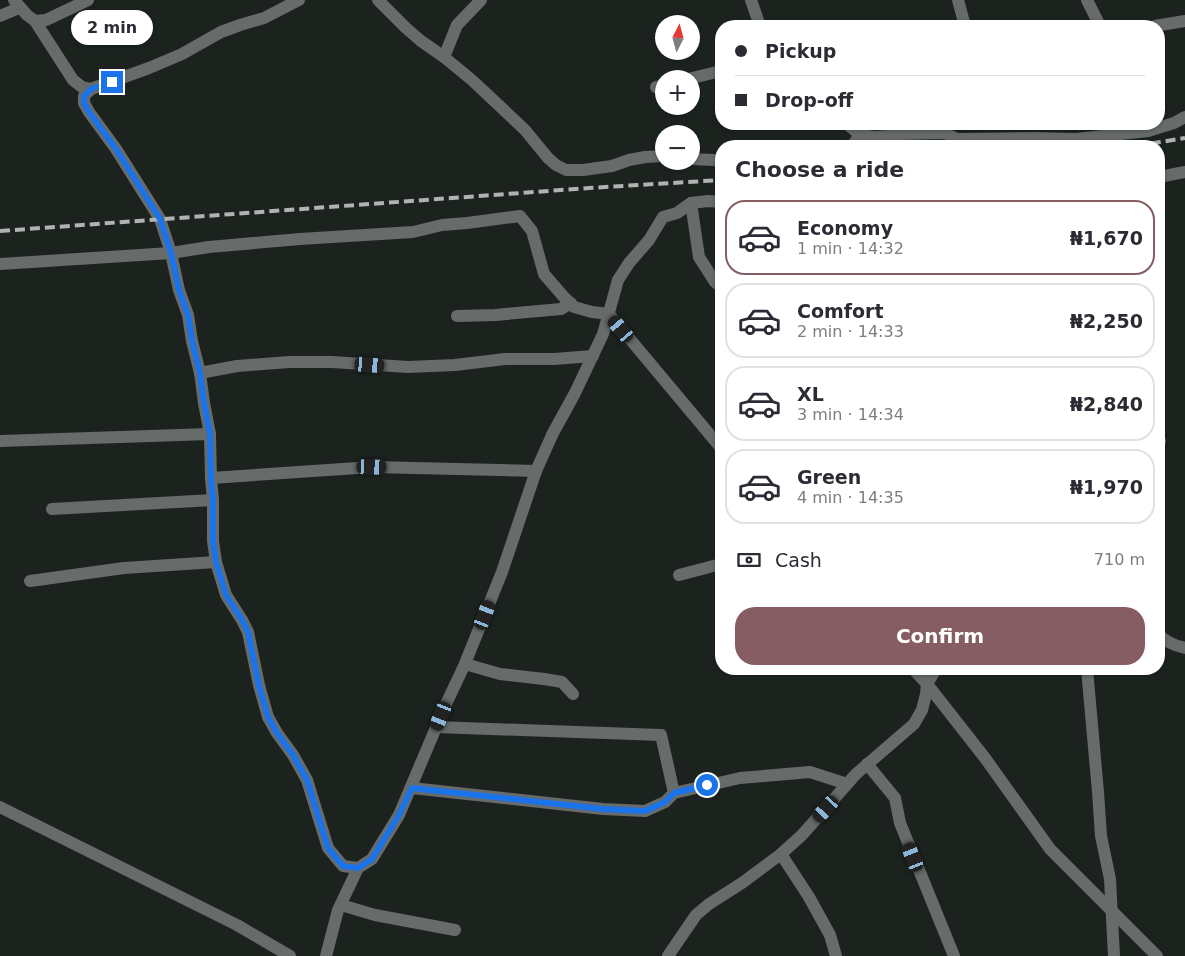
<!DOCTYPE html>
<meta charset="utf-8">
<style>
:root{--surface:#fff;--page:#f2f2f3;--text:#2b2b33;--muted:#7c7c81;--line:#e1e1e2;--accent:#865d63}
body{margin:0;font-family:"DejaVu Sans",sans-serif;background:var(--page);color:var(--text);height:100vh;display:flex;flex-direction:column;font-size:19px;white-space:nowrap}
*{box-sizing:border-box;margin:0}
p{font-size:16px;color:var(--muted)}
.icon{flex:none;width:28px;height:28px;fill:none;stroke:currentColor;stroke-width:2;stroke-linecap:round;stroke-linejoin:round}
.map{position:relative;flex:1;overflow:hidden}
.drawer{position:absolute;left:715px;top:140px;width:450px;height:535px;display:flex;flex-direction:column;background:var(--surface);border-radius:20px;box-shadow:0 1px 4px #0004}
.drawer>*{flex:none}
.top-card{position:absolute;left:715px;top:20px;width:450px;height:110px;border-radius:20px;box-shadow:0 1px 4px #0004;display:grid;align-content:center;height:110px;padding:0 20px;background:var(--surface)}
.needle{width:32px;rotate:6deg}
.fabs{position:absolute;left:655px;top:15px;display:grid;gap:10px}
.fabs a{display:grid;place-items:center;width:45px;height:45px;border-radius:50%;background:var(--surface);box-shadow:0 1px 4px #0004;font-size:25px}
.end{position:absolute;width:22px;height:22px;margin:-11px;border:6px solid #1a73e8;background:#fff;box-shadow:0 0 0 2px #fff}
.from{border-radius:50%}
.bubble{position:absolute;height:35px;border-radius:18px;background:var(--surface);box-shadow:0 1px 4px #0004;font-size:16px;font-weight:800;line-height:35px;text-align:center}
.car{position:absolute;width:15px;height:30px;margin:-15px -8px;border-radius:6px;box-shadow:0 0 4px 1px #0007;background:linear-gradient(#222 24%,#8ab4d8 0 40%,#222 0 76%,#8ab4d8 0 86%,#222 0)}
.top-card b{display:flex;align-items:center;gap:18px;height:48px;font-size:19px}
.top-card b+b{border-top:1px solid var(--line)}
.top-card i{width:12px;height:12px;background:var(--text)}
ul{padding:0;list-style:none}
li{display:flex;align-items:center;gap:15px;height:75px;margin:0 10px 8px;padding:0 10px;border:2px solid var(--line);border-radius:20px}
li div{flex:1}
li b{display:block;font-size:19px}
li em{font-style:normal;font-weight:800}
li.on{border-color:var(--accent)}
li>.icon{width:45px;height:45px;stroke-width:1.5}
h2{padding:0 20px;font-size:22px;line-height:60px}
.pay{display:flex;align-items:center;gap:12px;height:55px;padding:0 20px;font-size:19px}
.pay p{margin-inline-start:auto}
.primary-button{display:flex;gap:10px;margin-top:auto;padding:10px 20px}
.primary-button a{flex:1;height:58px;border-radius:20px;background:var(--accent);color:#fff;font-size:20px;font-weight:800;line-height:58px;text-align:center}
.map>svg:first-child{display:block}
</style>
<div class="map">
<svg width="1185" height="956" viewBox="0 0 1185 956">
<rect width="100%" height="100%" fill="#1c231f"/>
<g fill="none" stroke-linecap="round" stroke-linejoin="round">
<!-- minor -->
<g stroke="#676b6a" stroke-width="12">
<polyline points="14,0 27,15 35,21 73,80 82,87 91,89 149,68 182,54 221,32 240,25 264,18 299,0"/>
<polyline points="378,0 406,28 421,41 444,57 473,81 525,130 548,158 556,165 566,170 583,170 612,166 629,160 645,157 664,156"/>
<polyline points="751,0 760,26"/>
<polyline points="958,0 965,26"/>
<polyline points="1087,0 1100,26"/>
<polyline points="0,16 19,8"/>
<polyline points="35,21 46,20 88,0"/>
<polyline points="1155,26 1185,21"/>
<polyline points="444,57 457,25 481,0"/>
<polyline points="688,79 721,71"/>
<polyline points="656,87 664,85"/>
<polyline points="91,89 84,96 84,103 89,112 116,149 160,219 171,253 179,290 188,315 192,341 200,373 204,403 210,434 211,478 213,500 213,541 216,562 226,595 242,620 248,632 259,685 268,717 277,733 293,755 307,780 328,848 343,866 358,868"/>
<polyline points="847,124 860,135"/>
<polyline points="852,146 860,135 875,137 888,136 902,134 945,133 957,139 1034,138 1076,139 1148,131 1174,123 1185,117"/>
<polyline points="691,159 714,160 721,162"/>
<polyline points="1159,177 1185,172"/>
<polyline points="691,203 699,257 715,282 721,287"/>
<polyline points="0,264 171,253 209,247 300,239 413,232 442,225 467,223 520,216 532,231 544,274 563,296 574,307 592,312 609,314 721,448"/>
<polyline points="457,316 495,315 561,309 571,303"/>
<polyline points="200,373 237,366 289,362 332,362 408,367 455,365 505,359 554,359 593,356"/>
<polyline points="0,441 210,434"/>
<polyline points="1159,441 1160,441"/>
<polyline points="211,478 372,467 536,471"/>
<polyline points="52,509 213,500"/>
<polyline points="679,575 721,564"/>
<polyline points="30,581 124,568 216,562"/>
<path d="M1159,635C1165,641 1176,646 1185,648"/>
<polyline points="465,664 500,674 544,679 562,682 573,694"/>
<polyline points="913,669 927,684 985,758 1050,849 1157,956"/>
<polyline points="1087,669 1098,792 1101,836 1110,879 1114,956"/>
<polyline points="436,727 661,735 674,793"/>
<polyline points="867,764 895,798 900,823 954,956"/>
<polyline points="412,788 603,809 645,811 665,802 674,793 740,778 810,772 847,784"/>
<polyline points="0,807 237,925 290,956"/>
<polyline points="781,854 809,897 830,935 836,956"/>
<polyline points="341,905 375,915 455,930"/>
<polyline points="326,956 338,910 358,868 372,859 399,815 446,704 464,666 502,572 536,471 553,433 575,393 603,334 618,280 629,263 649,240 663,217 677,213 691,203 708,201 721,202"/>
<polyline points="668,956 696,915 709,904 742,883 781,854 802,835 856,774 914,724 922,710 926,694 927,684 936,669"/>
</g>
<!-- rail -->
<g stroke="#afb4b1" stroke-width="4" stroke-dasharray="10 5" stroke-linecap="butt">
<polyline points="1136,146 1185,138"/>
<polyline points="0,231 589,188 721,180"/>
</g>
</g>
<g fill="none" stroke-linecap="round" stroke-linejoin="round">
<!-- route -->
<polyline stroke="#1a73e8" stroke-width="6" points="112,82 91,89 84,96 84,103 89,112 116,149 160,219 171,253 179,290 188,315 192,341 200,373 204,403 210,434 211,478 213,500 213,541 216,562 226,595 242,620 248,632 259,686 268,717 277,733 293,755 307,780 328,848 343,866 358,868 372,859 399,815 412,788 603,809 645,811 665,802 674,793 707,785"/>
</g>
</svg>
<div class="fabs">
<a><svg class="needle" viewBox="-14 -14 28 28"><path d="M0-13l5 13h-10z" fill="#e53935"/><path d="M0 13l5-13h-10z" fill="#7c7c81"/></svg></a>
<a>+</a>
<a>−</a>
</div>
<i class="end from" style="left:707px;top:785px"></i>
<i class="end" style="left:112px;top:82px"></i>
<div class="bubble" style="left:71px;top:10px;width:82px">2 min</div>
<i class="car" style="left:621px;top:329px;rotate:320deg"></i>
<i class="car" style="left:370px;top:365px;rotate:94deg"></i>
<i class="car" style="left:372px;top:467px;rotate:92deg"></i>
<i class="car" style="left:485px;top:615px;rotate:21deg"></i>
<i class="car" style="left:441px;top:716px;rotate:202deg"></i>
<i class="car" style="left:826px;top:809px;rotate:222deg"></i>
<i class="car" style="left:913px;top:857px;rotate:338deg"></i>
<div class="top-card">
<b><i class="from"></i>Pickup</b>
<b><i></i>Drop-off</b>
</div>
<section class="drawer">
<h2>Choose a ride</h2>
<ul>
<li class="on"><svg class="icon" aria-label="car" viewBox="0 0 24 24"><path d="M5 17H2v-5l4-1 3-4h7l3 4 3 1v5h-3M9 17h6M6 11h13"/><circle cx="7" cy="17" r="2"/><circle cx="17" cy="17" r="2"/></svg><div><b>Economy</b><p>1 min · 14:32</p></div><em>₦1,670</em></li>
<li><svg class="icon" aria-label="car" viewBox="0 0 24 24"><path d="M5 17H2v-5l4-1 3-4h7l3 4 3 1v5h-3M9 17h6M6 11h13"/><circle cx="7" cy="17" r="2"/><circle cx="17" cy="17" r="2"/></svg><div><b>Comfort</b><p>2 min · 14:33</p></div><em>₦2,250</em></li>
<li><svg class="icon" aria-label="car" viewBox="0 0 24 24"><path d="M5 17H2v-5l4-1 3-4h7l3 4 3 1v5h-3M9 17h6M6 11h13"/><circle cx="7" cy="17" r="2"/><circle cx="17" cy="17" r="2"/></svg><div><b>XL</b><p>3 min · 14:34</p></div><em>₦2,840</em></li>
<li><svg class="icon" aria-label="car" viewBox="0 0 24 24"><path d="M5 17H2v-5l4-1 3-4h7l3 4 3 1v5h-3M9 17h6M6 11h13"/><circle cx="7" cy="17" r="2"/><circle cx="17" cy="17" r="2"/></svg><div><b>Green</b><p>4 min · 14:35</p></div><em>₦1,970</em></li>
</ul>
<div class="pay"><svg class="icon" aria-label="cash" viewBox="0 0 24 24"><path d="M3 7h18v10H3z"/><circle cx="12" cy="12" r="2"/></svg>Cash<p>710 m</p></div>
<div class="primary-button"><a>Confirm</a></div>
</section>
</div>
